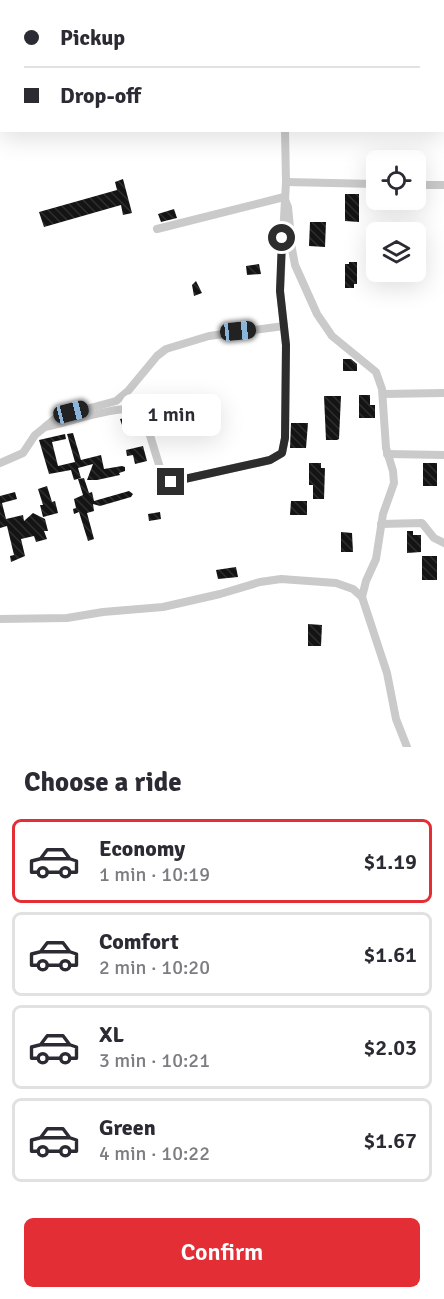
<!DOCTYPE html>
<meta charset="utf-8">
<style>
:root{--surface:#fff;--page:#f2f2f3;--text:#2b2b33;--muted:#7c7c81;--line:#e1e1e2;--accent:#e42e35}
body{margin:0;font-family:Signika,sans-serif;background:var(--page);color:var(--text);height:100vh;display:flex;flex-direction:column;font-size:22px;white-space:nowrap}
*{box-sizing:border-box;margin:0}
p{font-size:20px;color:var(--muted)}
.icon{flex:none;width:33px;height:33px;fill:none;stroke:currentColor;stroke-width:2;stroke-linecap:round;stroke-linejoin:round}
.map{position:relative;height:747px;overflow:hidden}
.sheet{display:flex;flex-direction:column;background:var(--surface);flex:1}
.sheet>*{flex:none}
.hud{position:absolute;left:0px;top:0px;width:444px;height:132px;box-shadow:0 6px 24px #0002;display:grid;align-content:center;height:132px;padding:0 24px;background:var(--surface)}
.tools{position:absolute;left:366px;top:150px;display:grid;gap:12px}
.tools a{display:grid;place-items:center;width:60px;height:60px;border-radius:9px;background:var(--surface);box-shadow:0 6px 24px #0002;font-size:30px}
.end{position:absolute;width:27px;height:27px;margin:-14px;border:8px solid #2d2d2d;background:#fff;box-shadow:0 0 0 3px #fff}
.from{border-radius:50%}
.bubble{position:absolute;height:42px;border-radius:9px;background:var(--surface);box-shadow:0 6px 24px #0002;font-size:20px;font-weight:600;line-height:42px;text-align:center}
.car{position:absolute;width:18px;height:36px;margin:-18px -9px;border-radius:8px;box-shadow:0 0 4px 2px #0007;background:linear-gradient(#222 24%,#8ab4d8 0 40%,#222 0 76%,#8ab4d8 0 86%,#222 0)}
.hud b{display:flex;align-items:center;gap:21px;height:57px;font-size:22px}
.hud b+b{border-top:2px solid var(--line)}
.hud i{width:15px;height:15px;background:var(--text)}
ul{padding:0;list-style:none}
li{display:flex;align-items:center;gap:18px;height:84px;margin:0 12px 9px;padding:0 12px;border:3px solid var(--line);border-radius:9px}
li div{flex:1}
li b{display:block;font-size:22px}
li em{font-style:normal;font-weight:600}
li.selected{border-color:var(--accent)}
li>.icon{width:54px;height:54px;stroke-width:1.5}
h2{padding:0 24px;font-size:27px;line-height:72px}
.button{display:flex;gap:12px;margin-top:auto;padding:12px 24px}
.button a{flex:1;height:69px;border-radius:9px;background:var(--accent);color:#fff;font-size:24px;font-weight:600;line-height:69px;text-align:center}
.map>svg:first-child{display:block}
</style>
<div class="map">
<svg width="444" height="747" viewBox="0 0 444 747">
<defs>
<pattern id="building-back-hatch" width="6" height="6" patternUnits="userSpaceOnUse" patternTransform="scale(1.5)"><rect width="6" height="6" fill="#141414"/><path d="M-1 5l2 2M0 0l6 6M5-1l2 2" fill="none" stroke="#2e2e2e"/></pattern>
</defs>
<rect width="100%" height="100%" fill="#fff"/>
<!-- building -->
<g fill="url(#building-back-hatch)">
<polygon points="123,179 132,213 123,215 121,205 44,227 39,212 117,190 115,182"/>
<polygon points="345,194 359,194 359,222 345,221"/>
<polygon points="174,209 177,218 161,222 158,214"/>
<polygon points="310,222 326,222 325,247 309,246"/>
<polygon points="349,262 357,262 357,284 354,284 354,288 345,288 345,264 349,264"/>
<polygon points="259,264 261,274 247,275 246,266"/>
<polygon points="196,281 202,293 194,296 192,285"/>
<polygon points="343,359 351,359 357,364 357,371 343,371"/>
<polygon points="359,395 370,395 370,405 375,405 375,418 359,418"/>
<polygon points="324,396 341,396 339,439 337,440 326,440"/>
<polygon points="134,416 136,422 122,425 120,419"/>
<polygon points="291,423 308,423 306,448 290,448"/>
<polygon points="73,433 81,460 101,455 104,469 122,466 125,467 125,471 119,473 120,475 97,480 87,480 93,464 78,468 81,478 74,480 71,470 49,474 39,440 65,434 66,439 52,442 58,466 75,462 67,434"/>
<polygon points="143,446 147,461 135,464 133,455 127,456 126,450"/>
<polygon points="309,463 321,463 321,468 325,468 324,499 313,499 313,485 309,485"/>
<rect x="423" y="463" width="14" height="23"/>
<polygon points="84,478 89,493 92,492 94,501 129,491 133,494 131,497 100,506 93,504 94,511 87,513 94,539 88,541 79,512 74,514 73,509 76,508 74,499 83,495 78,479"/>
<polygon points="47,486 52,502 55,501 58,513 43,517 40,505 43,505 38,489"/>
<polygon points="15,492 17,499 2,503 6,519 23,515 24,521 33,513 45,519 48,531 44,531 47,539 36,542 34,536 21,539 25,556 11,562 10,556 14,555 7,526 0,528 0,496"/>
<polygon points="291,501 307,501 307,515 290,515"/>
<polygon points="160,512 161,519 149,521 148,514"/>
<polygon points="407,531 413,531 413,535 421,535 421,552 407,553"/>
<polygon points="341,532 352,533 353,552 341,552"/>
<rect x="422" y="556" width="15" height="24"/>
<polygon points="236,567 238,577 218,579 216,570"/>
<polygon points="308,624 322,625 321,646 308,646"/>
</g>
<g fill="none" stroke-linecap="round" stroke-linejoin="round">
<!-- minor -->
<g stroke="#cacaca" stroke-width="8">
<polyline points="282,0 282,2"/>
<polyline points="201,2 202,0"/>
<polyline points="442,51 444,51"/>
<polyline points="286,182 376,184"/>
<polyline points="416,185 444,185"/>
<polyline points="157,229 284,197 288,207 292,249 295,265 317,314 332,336 376,372 382,389 386,448 393,471 394,483 383,514 376,559 366,581 362,597"/>
<polyline points="383,394 444,393"/>
<polyline points="46,426 57,417 116,401 128,391 157,356 166,349 209,336 284,326"/>
<polyline points="387,454 444,455"/>
<path d="M0,463L23,453L35,435L45,427C71,422 115,405 141,410L144,416L161,471L165,479L171,482L270,460L282,453L285,438L286,345L280,291L286,182L285,130"/>
<polyline points="381,524 422,523 434,538 444,543"/>
<polyline points="0,619 67,618 103,612 163,607 220,594 260,582 281,579 336,583 353,589 362,597 387,673 396,719 407,747"/>
</g>
</g>
<g fill="none" stroke-linecap="round" stroke-linejoin="round">
<!-- route -->
<polyline stroke="#2d2d2d" stroke-width="8" points="171,482 270,460 282,453 285,438 286,345 280,291 282,238"/>
</g>
</svg>
<div class="tools">
<a><svg class="icon" aria-label="locate" viewBox="0 0 24 24"><circle cx="12" cy="12" r="6"/><path d="M12 2v4M12 18v4M2 12h4M18 12h4"/></svg></a>
<a><svg class="icon" aria-label="layers" viewBox="0 0 24 24"><path d="M12 4l9 5-9 5-9-5zM3 14l9 5 9-5"/></svg></a>
</div>
<i class="end from" style="left:282px;top:238px"></i>
<i class="end" style="left:171px;top:482px"></i>
<div class="bubble" style="left:122px;top:394px;width:99px">1 min</div>
<i class="car" style="left:238px;top:331px;rotate:84deg"></i>
<i class="car" style="left:71px;top:412px;rotate:76deg"></i>
<div class="hud">
<b><i class="from"></i>Pickup</b>
<b><i></i>Drop-off</b>
</div>
</div>
<section class="sheet">
<h2>Choose a ride</h2>
<ul>
<li class="selected"><svg class="icon" aria-label="car" viewBox="0 0 24 24"><path d="M5 17H2v-5l4-1 3-4h7l3 4 3 1v5h-3M9 17h6M6 11h13"/><circle cx="7" cy="17" r="2"/><circle cx="17" cy="17" r="2"/></svg><div><b>Economy</b><p>1 min · 10:19</p></div><em>$1.19</em></li>
<li><svg class="icon" aria-label="car" viewBox="0 0 24 24"><path d="M5 17H2v-5l4-1 3-4h7l3 4 3 1v5h-3M9 17h6M6 11h13"/><circle cx="7" cy="17" r="2"/><circle cx="17" cy="17" r="2"/></svg><div><b>Comfort</b><p>2 min · 10:20</p></div><em>$1.61</em></li>
<li><svg class="icon" aria-label="car" viewBox="0 0 24 24"><path d="M5 17H2v-5l4-1 3-4h7l3 4 3 1v5h-3M9 17h6M6 11h13"/><circle cx="7" cy="17" r="2"/><circle cx="17" cy="17" r="2"/></svg><div><b>XL</b><p>3 min · 10:21</p></div><em>$2.03</em></li>
<li><svg class="icon" aria-label="car" viewBox="0 0 24 24"><path d="M5 17H2v-5l4-1 3-4h7l3 4 3 1v5h-3M9 17h6M6 11h13"/><circle cx="7" cy="17" r="2"/><circle cx="17" cy="17" r="2"/></svg><div><b>Green</b><p>4 min · 10:22</p></div><em>$1.67</em></li>
</ul>
<div class="button"><a>Confirm</a></div>
</section>
